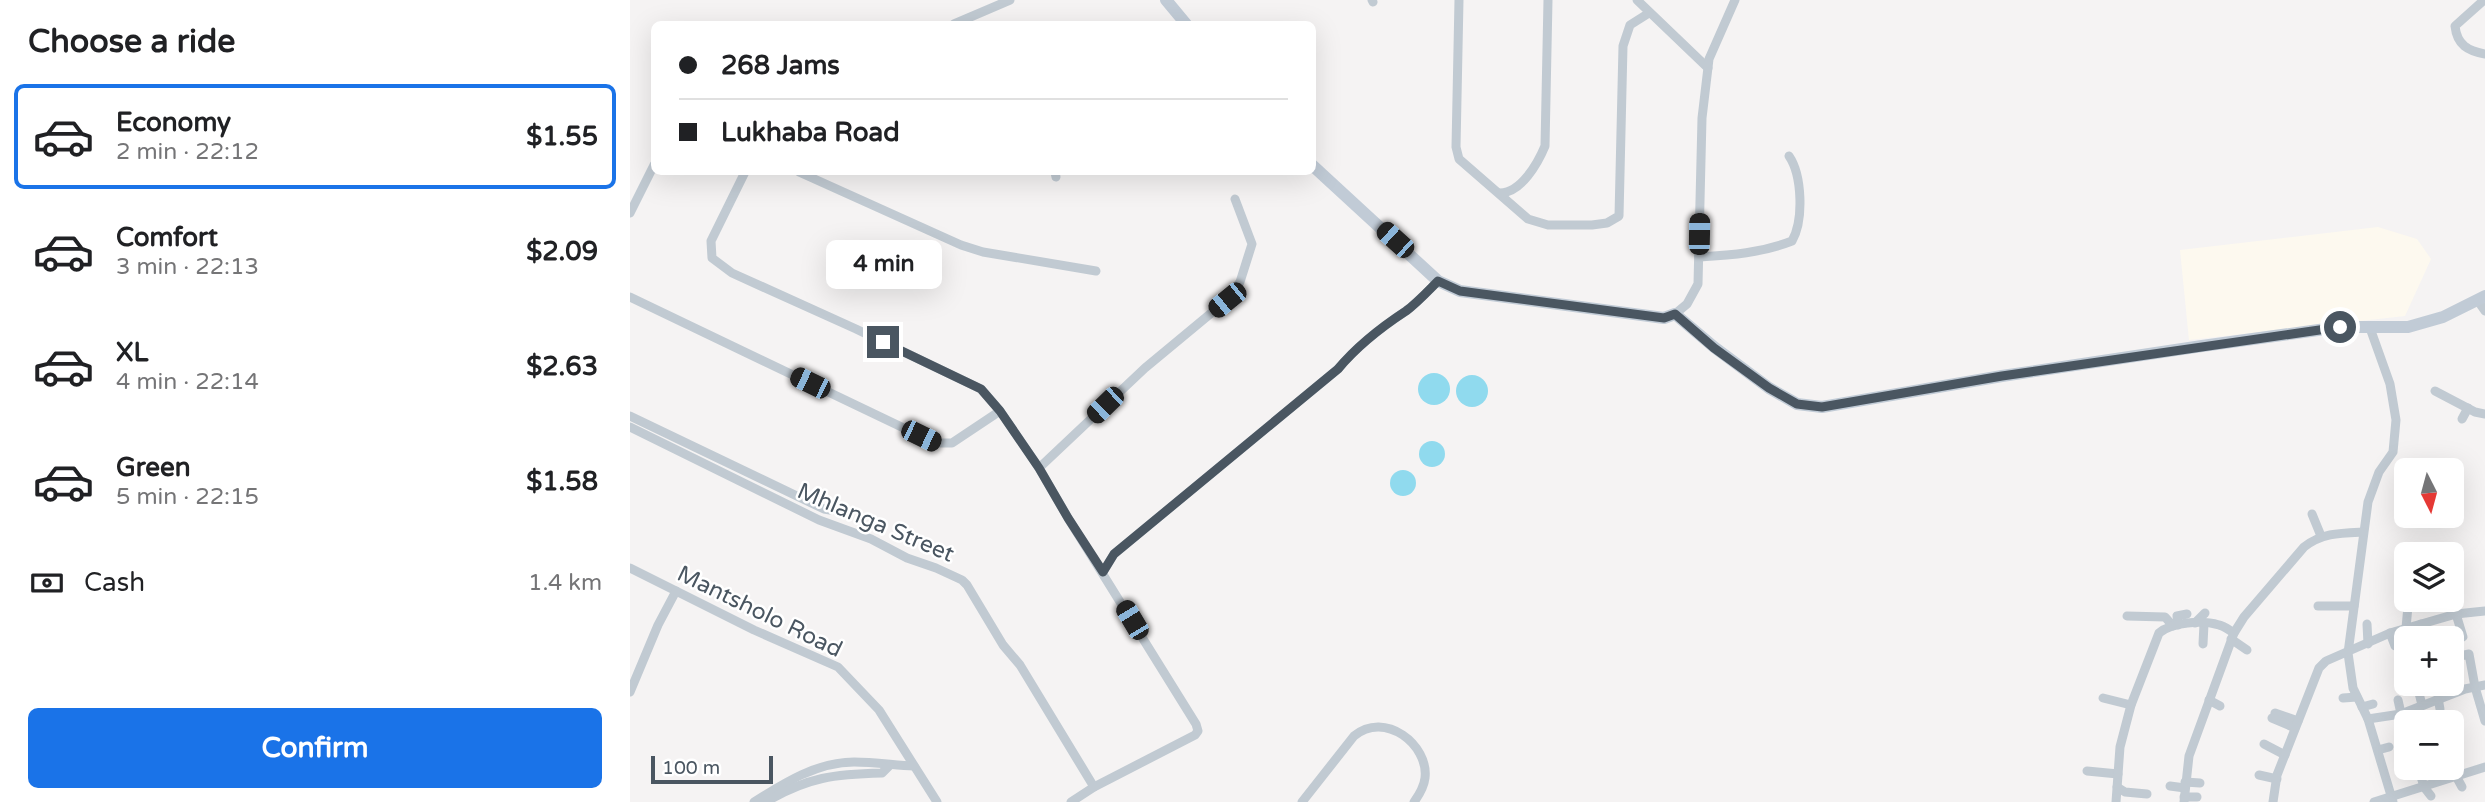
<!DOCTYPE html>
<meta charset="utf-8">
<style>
:root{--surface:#fff;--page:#f2f2f2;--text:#202124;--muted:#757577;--line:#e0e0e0;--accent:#1a73e8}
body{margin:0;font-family:"Varela Round",sans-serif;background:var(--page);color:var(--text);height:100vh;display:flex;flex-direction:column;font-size:26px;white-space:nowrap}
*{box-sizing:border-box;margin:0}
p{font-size:23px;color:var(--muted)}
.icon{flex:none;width:38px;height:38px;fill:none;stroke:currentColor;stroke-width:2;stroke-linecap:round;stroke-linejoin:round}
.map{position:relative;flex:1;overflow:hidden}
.sheet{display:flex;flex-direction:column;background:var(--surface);width:630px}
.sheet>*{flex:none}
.top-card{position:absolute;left:21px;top:21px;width:665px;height:154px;border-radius:10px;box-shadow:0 7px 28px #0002;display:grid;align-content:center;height:154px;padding:0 28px;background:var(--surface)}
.needle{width:46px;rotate:174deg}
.tools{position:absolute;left:1764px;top:458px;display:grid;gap:14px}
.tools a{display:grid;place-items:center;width:70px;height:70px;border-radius:10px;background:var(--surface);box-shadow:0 7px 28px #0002;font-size:35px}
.scale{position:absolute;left:21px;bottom:18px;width:122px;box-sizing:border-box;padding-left:7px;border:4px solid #4a5661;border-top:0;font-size:19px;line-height:24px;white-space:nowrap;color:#4a5661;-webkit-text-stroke:5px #fff;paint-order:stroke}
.end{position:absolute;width:32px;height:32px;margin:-16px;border:9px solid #4a5661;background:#fff;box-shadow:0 0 0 4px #fff}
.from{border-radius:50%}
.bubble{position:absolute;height:49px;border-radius:10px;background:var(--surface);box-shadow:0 7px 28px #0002;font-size:23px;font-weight:800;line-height:49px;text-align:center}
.car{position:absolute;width:21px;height:42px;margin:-21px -10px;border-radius:9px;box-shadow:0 0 5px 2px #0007;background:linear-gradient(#222 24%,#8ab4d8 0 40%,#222 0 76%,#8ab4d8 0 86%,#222 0)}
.top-card b{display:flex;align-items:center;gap:24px;height:66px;font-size:26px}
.top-card b+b{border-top:2px solid var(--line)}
.top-card i{width:18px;height:18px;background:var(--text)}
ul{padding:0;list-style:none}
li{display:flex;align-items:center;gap:21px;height:105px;margin:0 14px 10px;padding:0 14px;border:4px solid transparent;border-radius:10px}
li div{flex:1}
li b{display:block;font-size:26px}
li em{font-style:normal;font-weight:800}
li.on{border-color:var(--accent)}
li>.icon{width:63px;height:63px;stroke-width:1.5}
h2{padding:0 28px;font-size:32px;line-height:84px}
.pay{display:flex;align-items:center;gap:18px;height:77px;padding:0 28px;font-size:26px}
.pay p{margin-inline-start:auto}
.cta{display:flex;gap:14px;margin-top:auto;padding:14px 28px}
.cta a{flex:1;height:80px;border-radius:10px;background:var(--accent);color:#fff;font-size:28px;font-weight:800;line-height:80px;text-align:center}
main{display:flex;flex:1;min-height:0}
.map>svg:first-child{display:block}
</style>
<main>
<section class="sheet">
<h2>Choose a ride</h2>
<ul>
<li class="on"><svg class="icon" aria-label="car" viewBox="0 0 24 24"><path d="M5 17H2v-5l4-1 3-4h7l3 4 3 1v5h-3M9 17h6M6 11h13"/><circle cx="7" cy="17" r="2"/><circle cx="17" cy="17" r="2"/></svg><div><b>Economy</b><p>2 min · 22:12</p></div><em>$1.55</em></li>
<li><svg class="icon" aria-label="car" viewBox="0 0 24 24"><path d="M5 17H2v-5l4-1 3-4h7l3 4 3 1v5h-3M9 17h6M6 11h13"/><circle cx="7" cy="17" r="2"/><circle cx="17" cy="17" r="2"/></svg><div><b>Comfort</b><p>3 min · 22:13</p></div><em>$2.09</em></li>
<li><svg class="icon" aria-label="car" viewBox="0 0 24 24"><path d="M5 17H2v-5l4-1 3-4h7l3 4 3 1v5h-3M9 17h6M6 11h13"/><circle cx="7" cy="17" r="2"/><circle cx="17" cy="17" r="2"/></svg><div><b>XL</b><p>4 min · 22:14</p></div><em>$2.63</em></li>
<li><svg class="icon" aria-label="car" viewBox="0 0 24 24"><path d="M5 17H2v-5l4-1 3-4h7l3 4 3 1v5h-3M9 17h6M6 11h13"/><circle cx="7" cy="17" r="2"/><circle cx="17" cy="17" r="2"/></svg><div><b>Green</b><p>5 min · 22:15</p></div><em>$1.58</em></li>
</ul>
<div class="pay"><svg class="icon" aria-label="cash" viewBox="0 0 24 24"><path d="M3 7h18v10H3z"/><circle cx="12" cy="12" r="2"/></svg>Cash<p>1.4 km</p></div>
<div class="cta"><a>Confirm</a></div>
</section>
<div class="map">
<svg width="1855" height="802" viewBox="0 0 1855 802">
<rect width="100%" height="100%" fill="#f5f3f3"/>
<!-- commercial -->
<polygon fill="#fdf9ef" points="1748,227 1787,239 1801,259 1775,316 1559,340 1550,250"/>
<!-- water -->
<g fill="#90daee">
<circle cx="804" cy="389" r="16"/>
<circle cx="842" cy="391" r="16"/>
<circle cx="802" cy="454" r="13"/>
<circle cx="773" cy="483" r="13"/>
</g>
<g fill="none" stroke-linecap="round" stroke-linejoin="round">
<!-- street -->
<g stroke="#c1cad2" stroke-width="9">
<polyline points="742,0 743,2"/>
<polyline points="829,0 826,147 829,159 898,219 918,225 962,225 977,223 989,216 993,46 1000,25 1019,13"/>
<polyline points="1007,0 1078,68"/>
<path d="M1854,0L1825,26C1827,45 1838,51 1855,54"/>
<polyline points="324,24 380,0"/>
<polyline points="115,172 81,241 82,258 102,273 226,329 351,389 370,411 409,468 438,518 566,724 568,731 565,735 464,787 441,802"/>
<polyline points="169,172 331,245 353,252 466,271"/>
<polyline points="425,172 426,177"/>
<path d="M870,193C891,193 908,163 915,146L918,0"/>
<polyline points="0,213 24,165"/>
<path d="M1069,257C1102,255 1131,253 1162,241C1174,220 1172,175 1159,156"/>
<polyline points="0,297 305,443 322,443 370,411"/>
<polyline points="1848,301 1855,311"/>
<polyline points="1045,314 1057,304 1068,284 1072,118 1079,59 1105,0"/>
<polyline points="1740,328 1760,384 1766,420 1763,452 1749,472 1738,502 1718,653 1723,688 1738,719 1763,802"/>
<polyline points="1805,391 1845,412 1855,414"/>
<polyline points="0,416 194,509 200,510 203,507"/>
<polyline points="1832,419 1838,408"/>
<polyline points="0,427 189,520 241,539 277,558 306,568 332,580 337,585 373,645 390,665 464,787"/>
<polyline points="409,468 515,368 597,300 610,282 622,244 605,199"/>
<polyline points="1682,514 1691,536"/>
<polyline points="1771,552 1770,586 1778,606 1776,628"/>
<polyline points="0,568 124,630 208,667 249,710 307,802"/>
<path d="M473,572L484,554L708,369C728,345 750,328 776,311C787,303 798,291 808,281"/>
<polyline points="1688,606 1724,606"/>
<polyline points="1826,614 1833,637"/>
<polyline points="1497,616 1535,617 1543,626"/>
<polyline points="1565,623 1575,613"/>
<polyline points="1737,624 1738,644"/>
<polyline points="1791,624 1796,634"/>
<polyline points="1548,625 1547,616 1557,614"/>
<polyline points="1760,633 1765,646"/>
<polyline points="1601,639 1617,650"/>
<polyline points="1573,644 1574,624"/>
<polyline points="1830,656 1839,654 1845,687 1855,721"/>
<polyline points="0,692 28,625 46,591"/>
<polyline points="1789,693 1792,705"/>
<polyline points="1473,698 1501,705"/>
<polyline points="1713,698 1727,697"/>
<polyline points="1808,698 1810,709"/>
<polyline points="1579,700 1590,706"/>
<polyline points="1768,700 1774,727"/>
<polyline points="1732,707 1743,704"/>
<polyline points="1645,713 1668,721"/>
<polyline points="1642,718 1665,728"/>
<polyline points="1738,719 1771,714 1835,689 1855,685"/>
<polyline points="1634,744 1655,755"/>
<polyline points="1748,750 1759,747"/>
<polyline points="1457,771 1488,774"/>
<polyline points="1790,773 1794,787 1801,796"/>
<polyline points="1629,775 1647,779"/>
<polyline points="1826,776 1832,787"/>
<polyline points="1555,782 1570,783"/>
<polyline points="1540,786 1555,788"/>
<polyline points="1487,787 1495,792 1517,794"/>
<polyline points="1554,797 1567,797"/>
<path d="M124,802C154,783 187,762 224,762C244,762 264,765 284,766"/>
<path d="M136,802C177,777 206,774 252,773L260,765"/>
<path d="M672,802L724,736C755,710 799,745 795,778C794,787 789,795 784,802"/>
<path d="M1486,802L1490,747L1501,705L1529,633C1542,622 1572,620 1589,625C1594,626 1599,630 1604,633"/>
<path d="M1554,802L1559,756L1604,633L1614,617L1674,547C1692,533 1710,533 1733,532"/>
<polyline points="1643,802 1647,775 1689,668 1696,661 1760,633 1826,614 1855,611"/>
<polyline points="1744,802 1855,767"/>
</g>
<!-- secondary -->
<g stroke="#c1cbd6" stroke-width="12">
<polyline points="536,0 556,24"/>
<polyline points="682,165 808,281 830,291 1034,318 1045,314 1084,347 1139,388 1167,404 1192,407 1372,376 1572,346 1710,327 1778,327 1813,317 1855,296"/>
</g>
</g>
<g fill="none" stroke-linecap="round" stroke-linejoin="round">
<!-- route -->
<path stroke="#4a5661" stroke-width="9" d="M253,342L351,389L370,411L409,468L438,518L473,572L484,554L708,369C728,345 750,328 776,311C787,303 798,291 808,281L830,291L1034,318L1045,314L1084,348L1139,388L1167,404L1192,407L1372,376L1710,327"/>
</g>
<g text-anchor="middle" stroke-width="5" stroke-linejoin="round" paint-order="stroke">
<!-- street labels -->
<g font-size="23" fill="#4a5661" stroke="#fff">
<text transform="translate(246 522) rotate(23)" y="8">Mhlanga Street</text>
<text transform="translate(130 611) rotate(26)" y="8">Mantsholo Road</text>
</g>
</g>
</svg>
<div class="tools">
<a><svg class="needle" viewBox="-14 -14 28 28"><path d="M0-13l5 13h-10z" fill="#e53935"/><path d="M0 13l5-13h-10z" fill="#757577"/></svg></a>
<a><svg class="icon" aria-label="layers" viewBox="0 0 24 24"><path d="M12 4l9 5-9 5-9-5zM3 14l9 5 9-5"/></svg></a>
<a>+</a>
<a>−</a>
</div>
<div class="scale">100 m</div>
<i class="end from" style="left:1710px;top:327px"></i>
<i class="end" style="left:253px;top:342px"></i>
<div class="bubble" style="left:196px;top:240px;width:116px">4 min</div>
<i class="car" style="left:1069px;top:234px;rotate:1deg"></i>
<i class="car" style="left:765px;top:240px;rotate:312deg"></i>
<i class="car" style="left:597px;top:300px;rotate:231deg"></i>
<i class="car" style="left:180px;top:383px;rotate:296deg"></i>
<i class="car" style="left:475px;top:405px;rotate:226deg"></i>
<i class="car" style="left:291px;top:436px;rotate:116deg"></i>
<i class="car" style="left:502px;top:620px;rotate:329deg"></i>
<div class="top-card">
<b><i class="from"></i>268 Jams</b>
<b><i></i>Lukhaba Road</b>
</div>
</div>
</main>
